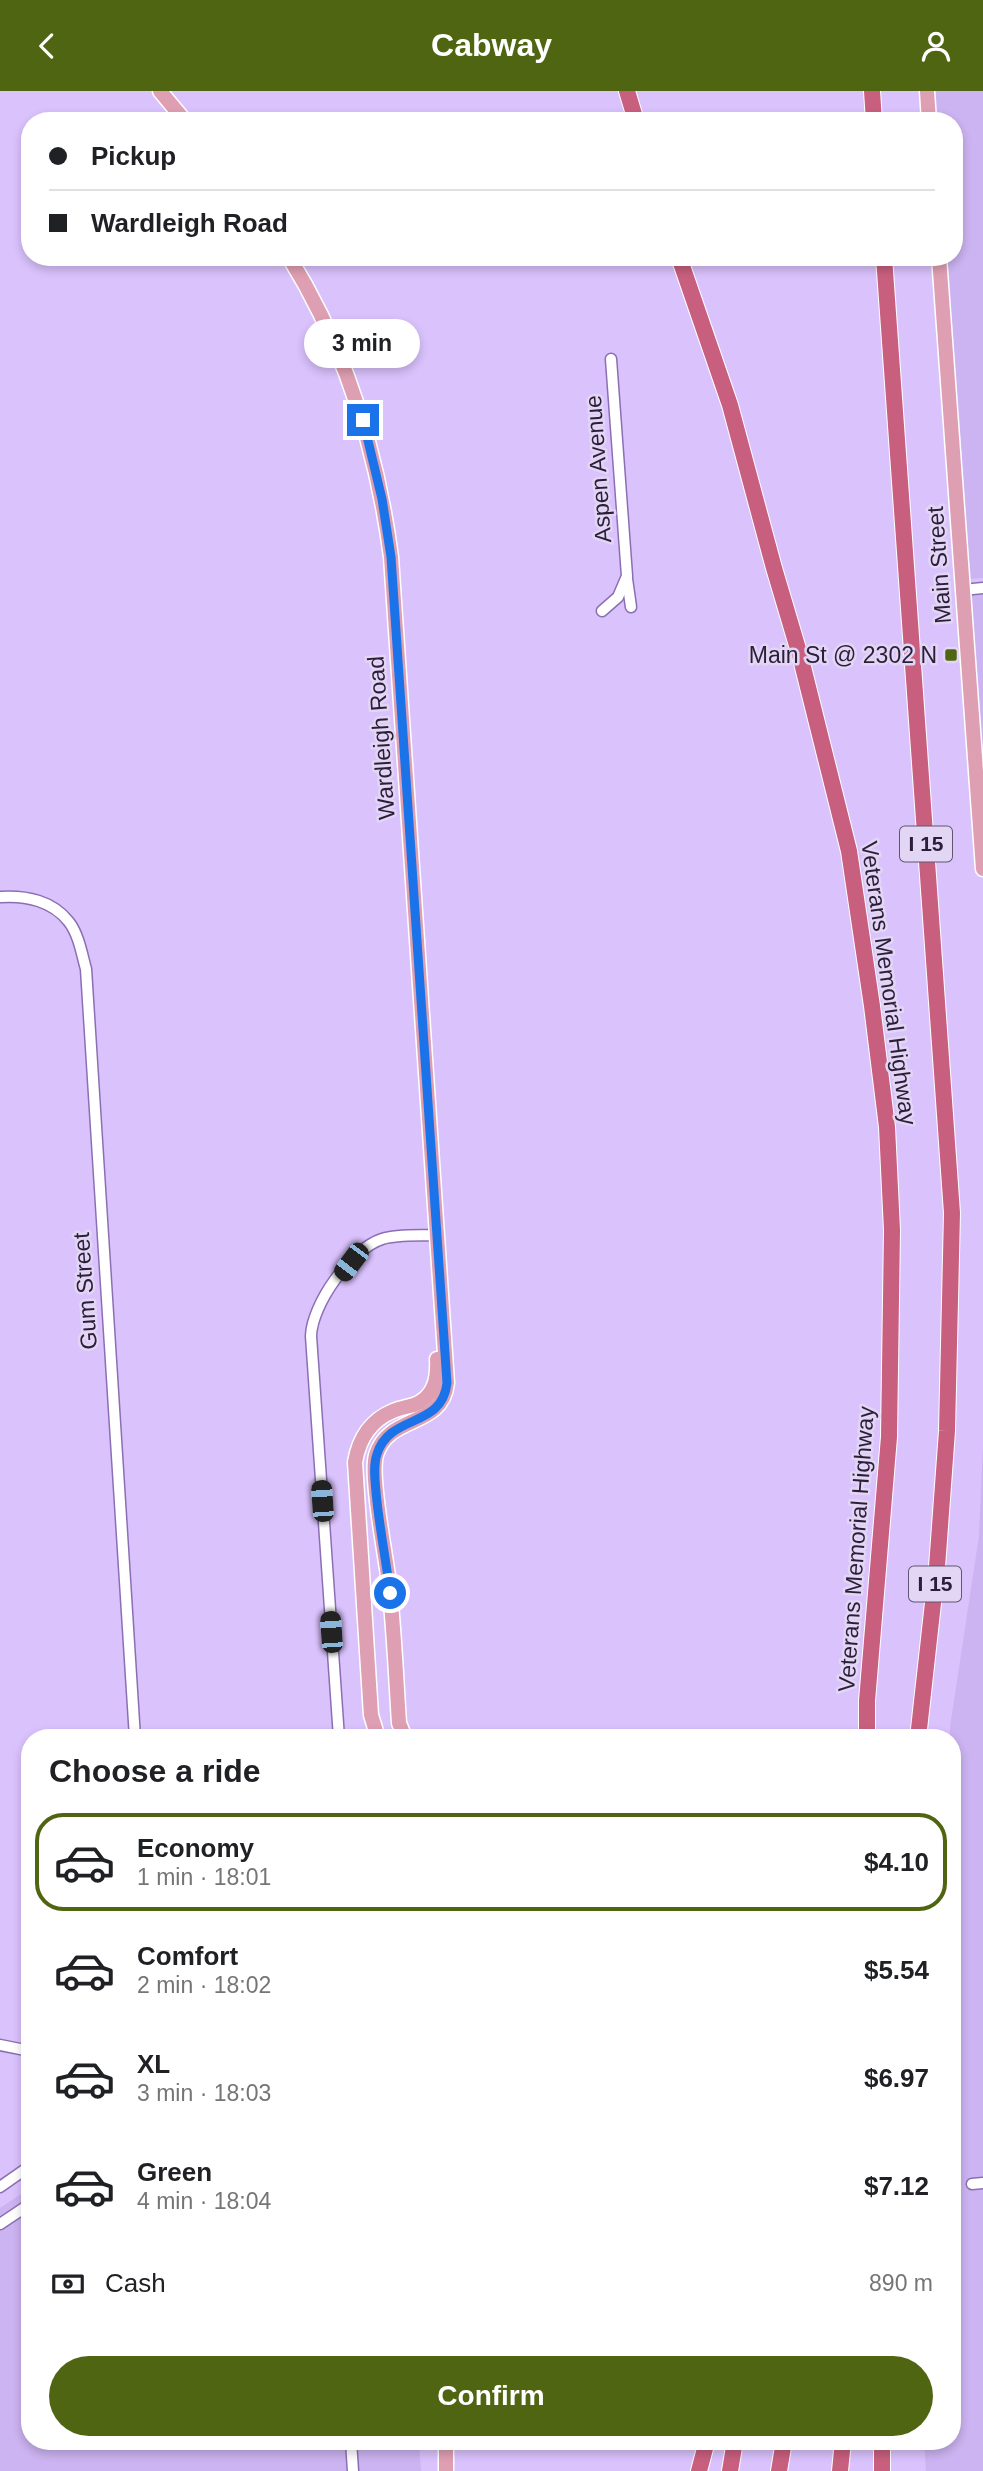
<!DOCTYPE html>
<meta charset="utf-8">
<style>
:root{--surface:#fff;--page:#f2f2f2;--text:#202124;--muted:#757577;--line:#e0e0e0;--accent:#506511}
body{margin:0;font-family:Helvetica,sans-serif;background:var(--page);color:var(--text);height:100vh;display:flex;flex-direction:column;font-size:26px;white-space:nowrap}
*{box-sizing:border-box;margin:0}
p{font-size:23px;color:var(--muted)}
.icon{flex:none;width:38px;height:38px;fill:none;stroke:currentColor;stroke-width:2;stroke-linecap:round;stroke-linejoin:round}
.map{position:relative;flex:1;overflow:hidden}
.panel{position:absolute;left:21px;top:1638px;width:940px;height:721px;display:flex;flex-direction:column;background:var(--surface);border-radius:28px;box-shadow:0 4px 10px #0003}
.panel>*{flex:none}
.banner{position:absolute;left:21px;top:21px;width:942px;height:154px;border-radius:28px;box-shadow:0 4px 10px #0003;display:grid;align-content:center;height:154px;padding:0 28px;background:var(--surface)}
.end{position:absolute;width:32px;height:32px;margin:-16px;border:9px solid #1a73e8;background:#fff;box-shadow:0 0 0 4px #fff}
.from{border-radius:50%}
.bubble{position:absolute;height:49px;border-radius:24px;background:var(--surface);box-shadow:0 4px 10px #0003;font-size:23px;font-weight:600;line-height:49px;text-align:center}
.car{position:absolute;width:21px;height:42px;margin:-21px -10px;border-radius:9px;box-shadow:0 0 5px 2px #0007;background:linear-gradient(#222 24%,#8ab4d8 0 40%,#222 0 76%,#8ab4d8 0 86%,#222 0)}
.banner b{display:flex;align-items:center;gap:24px;height:66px;font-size:26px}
.banner b+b{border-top:2px solid var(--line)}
.banner i{width:18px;height:18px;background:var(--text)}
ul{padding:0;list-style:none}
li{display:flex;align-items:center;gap:21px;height:98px;margin:0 14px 10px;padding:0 14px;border:4px solid transparent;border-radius:28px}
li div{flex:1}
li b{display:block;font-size:26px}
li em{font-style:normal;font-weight:600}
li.on{border-color:var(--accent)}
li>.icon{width:63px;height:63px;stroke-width:1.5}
h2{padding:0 28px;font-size:32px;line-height:84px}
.pay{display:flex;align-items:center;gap:18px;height:77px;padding:0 28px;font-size:26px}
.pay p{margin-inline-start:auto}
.primary-button{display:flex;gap:14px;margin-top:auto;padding:14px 28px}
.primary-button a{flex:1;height:80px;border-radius:42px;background:var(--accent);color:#fff;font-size:28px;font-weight:600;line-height:80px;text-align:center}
header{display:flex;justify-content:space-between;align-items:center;height:91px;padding:0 28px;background:var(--accent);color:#fff;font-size:32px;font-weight:600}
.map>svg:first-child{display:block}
</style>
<header><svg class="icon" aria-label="back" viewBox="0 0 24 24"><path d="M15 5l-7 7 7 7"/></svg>Cabway<svg class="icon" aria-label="person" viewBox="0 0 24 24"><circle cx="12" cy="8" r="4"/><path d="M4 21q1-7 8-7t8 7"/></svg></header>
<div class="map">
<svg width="983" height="2380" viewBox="0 0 983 2380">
<rect width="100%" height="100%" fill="#dac2fd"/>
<!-- built -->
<g fill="#ccb3f1">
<polygon points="934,0 983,0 983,487 969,488 946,166 954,166 954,30 937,30"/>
<polygon points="983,499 983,716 964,500"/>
<polygon points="983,1355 983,2380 926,2380 924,2350 952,2350 952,1647 950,1647 950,1636 979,1445"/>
<polygon points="30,2097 30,2350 419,2350 421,2380 0,2380 0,2117"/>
</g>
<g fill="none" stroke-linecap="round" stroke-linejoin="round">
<defs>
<g id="minor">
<polyline points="627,488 631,516"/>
<polyline points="963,499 983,497"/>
<polyline points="602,520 618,506 627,485 611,268"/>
<path d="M0,806C26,804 53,810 69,831C79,844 82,864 86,878L135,1647"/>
<path d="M339,1647L311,1245C312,1213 351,1158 382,1148C399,1143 419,1145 437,1144"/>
<polyline points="0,1954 30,1960"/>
<polyline points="972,2093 983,2092"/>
<polyline points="0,2096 30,2075"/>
<polyline points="0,2133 30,2113"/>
<polyline points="351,2350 353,2380"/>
</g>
<g id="major">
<polyline points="160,0 185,30"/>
<polyline points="927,0 929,30"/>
<path d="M289,166C346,258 377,360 391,466L447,1292C442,1338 389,1322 376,1364C373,1376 375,1389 376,1401C379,1432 385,1462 389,1492C394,1538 396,1585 399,1632L405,1647"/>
<polyline points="939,166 983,778"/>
<path d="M378,1647L371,1624L355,1371C359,1348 371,1329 393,1320C400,1317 407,1316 414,1314C435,1306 438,1287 437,1268"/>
<polyline points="446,2350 446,2380"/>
</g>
<g id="highway">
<polyline points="627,0 636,30"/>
<polyline points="872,0 874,30"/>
<polyline points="679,166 730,314 774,477 801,568 849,760 872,915 887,1036 892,1139 889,1346 867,1610 867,1647"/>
<polyline points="884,166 952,1122 947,1340 937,1476 918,1647"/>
<polyline points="699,2380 707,2350"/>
<polyline points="730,2380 735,2350"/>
<polyline points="779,2380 784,2350"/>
<polyline points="840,2380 843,2350"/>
<polyline points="882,2380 882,2350"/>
</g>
</defs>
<!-- minor casing -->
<use href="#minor" stroke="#8c6fb3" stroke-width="13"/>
<!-- major casing -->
<use href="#major" stroke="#fff" stroke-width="17"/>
<!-- highway casing -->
<use href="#highway" stroke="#fff" stroke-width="18"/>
<!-- minor -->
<use href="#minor" stroke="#fff" stroke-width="10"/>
<!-- major -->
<use href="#major" stroke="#df9fb2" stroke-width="14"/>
<!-- highway -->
<use href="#highway" stroke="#c95f7f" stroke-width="16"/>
</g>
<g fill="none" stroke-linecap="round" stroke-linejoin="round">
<!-- route -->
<path stroke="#1a73e8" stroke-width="9" d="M363,329L382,408L391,466L447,1292C442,1338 390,1322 377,1363C373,1375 375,1389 376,1401C379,1435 386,1468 390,1502"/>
</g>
<!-- markers -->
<rect fill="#506511" stroke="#e2d6f4" stroke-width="2.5" x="944" y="557" width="14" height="14" rx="3.5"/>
<g text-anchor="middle" stroke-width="5" stroke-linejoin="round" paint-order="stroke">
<!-- shield labels -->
<g fill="#e2d6f4" stroke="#615571" stroke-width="2">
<rect x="900" y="735.5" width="52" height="35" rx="5"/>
<rect x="909" y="1475.5" width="52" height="35" rx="5"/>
</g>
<g font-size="21" font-weight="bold" fill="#2a1e39">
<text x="926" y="760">I 15</text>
<text x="935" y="1500">I 15</text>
</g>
<!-- street labels -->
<g font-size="23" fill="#2a1e39" stroke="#e2d6f4">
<text transform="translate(598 378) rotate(-94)" y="8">Aspen Avenue</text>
<text transform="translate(939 474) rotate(-94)" y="8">Main Street</text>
<text transform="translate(381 647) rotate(-94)" y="8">Wardleigh Road</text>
<text transform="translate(889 892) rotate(82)" y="8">Veterans Memorial Highway</text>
<text transform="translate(85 1200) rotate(-94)" y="8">Gum Street</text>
<text transform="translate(856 1458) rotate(-86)" y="8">Veterans Memorial Highway</text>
</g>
<!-- poi labels -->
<g font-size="23" fill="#2a1e39" stroke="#e2d6f4" text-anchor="end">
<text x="937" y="572">Main St @ 2302 N</text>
</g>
</g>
</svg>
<i class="end from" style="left:390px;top:1502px"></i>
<i class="end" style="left:363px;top:329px"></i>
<div class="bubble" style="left:304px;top:228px;width:116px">3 min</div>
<i class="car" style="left:351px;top:1171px;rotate:217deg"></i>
<i class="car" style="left:322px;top:1410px;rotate:356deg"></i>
<i class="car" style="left:331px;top:1541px;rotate:356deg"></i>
<div class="banner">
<b><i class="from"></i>Pickup</b>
<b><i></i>Wardleigh Road</b>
</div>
<section class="panel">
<h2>Choose a ride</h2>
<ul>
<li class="on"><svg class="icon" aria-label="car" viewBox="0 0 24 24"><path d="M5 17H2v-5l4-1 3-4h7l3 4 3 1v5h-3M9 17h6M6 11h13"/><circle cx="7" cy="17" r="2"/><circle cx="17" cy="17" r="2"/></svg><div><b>Economy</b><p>1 min · 18:01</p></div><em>$4.10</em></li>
<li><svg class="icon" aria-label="car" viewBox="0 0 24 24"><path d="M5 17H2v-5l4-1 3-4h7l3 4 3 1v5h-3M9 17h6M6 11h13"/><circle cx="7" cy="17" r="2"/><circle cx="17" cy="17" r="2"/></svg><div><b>Comfort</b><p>2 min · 18:02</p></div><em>$5.54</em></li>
<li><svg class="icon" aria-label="car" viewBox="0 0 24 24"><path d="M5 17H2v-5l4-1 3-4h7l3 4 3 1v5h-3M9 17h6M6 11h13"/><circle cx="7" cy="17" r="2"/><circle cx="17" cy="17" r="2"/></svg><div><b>XL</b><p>3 min · 18:03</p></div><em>$6.97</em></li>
<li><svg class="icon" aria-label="car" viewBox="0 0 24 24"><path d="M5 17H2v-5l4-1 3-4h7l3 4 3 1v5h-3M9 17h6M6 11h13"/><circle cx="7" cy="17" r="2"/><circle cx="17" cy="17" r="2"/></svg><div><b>Green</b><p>4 min · 18:04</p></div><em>$7.12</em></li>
</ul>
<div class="pay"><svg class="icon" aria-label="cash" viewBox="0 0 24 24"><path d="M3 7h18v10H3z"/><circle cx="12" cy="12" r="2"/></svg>Cash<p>890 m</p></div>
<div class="primary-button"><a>Confirm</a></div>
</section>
</div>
